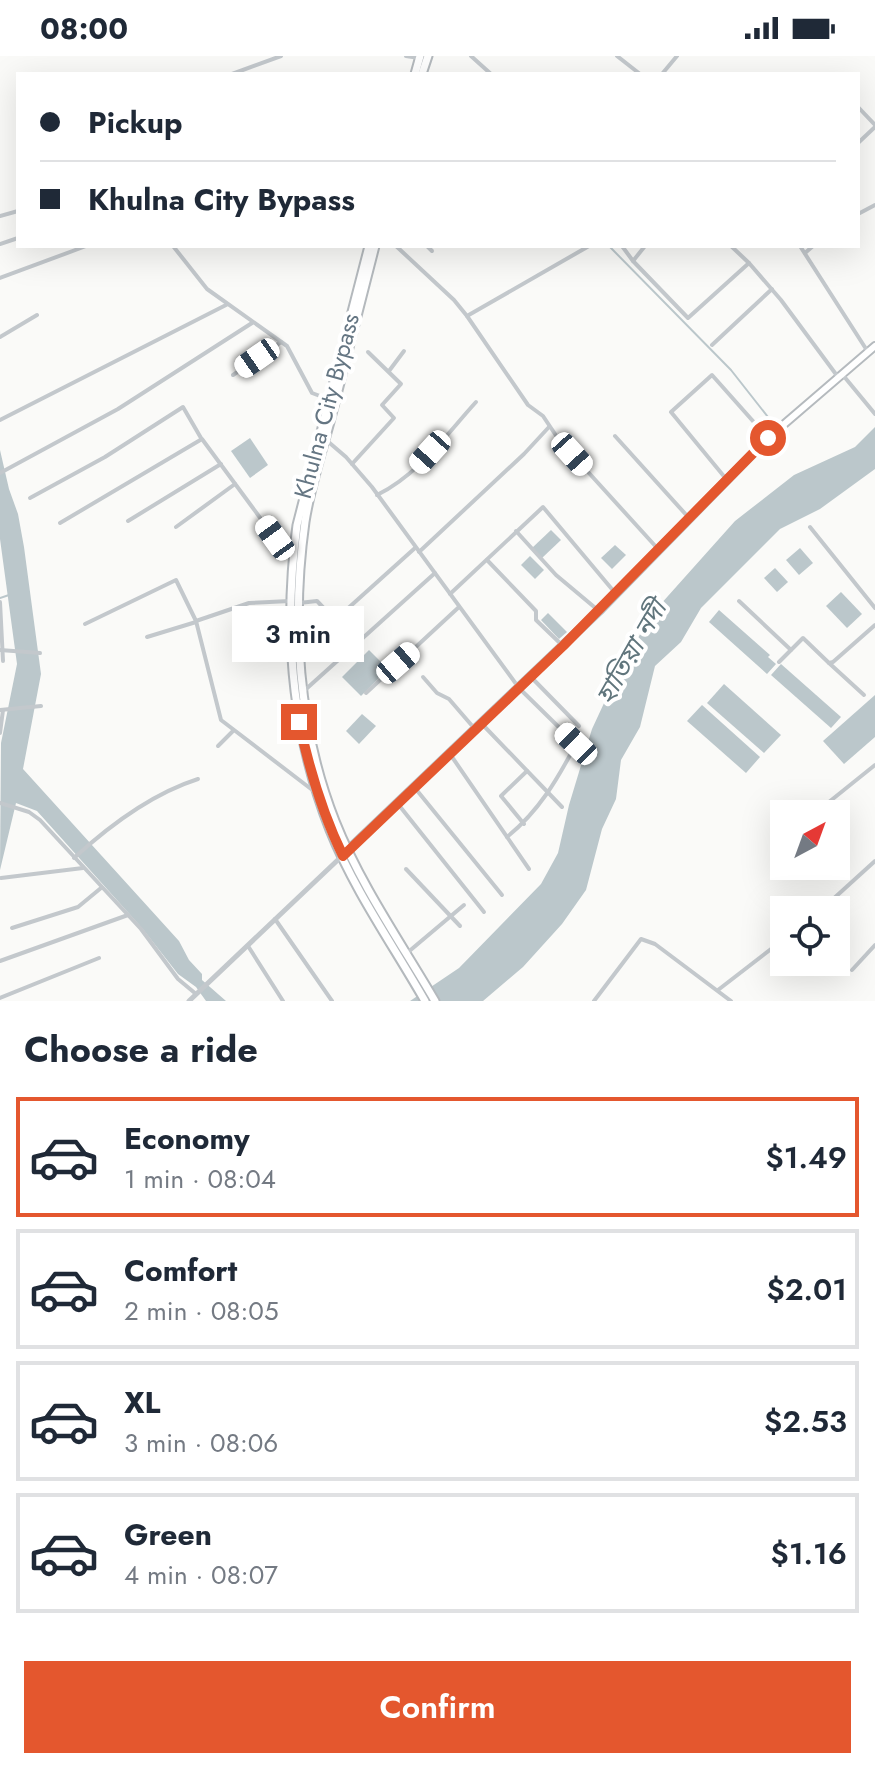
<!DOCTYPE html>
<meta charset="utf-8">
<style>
:root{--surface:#fff;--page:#f2f2f3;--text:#1f2937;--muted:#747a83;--line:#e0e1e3;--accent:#e4572e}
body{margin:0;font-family:Jost,"Noto Sans Bengali",sans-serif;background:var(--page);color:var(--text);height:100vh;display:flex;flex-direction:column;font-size:30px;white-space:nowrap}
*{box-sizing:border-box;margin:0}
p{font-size:26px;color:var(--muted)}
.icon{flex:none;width:44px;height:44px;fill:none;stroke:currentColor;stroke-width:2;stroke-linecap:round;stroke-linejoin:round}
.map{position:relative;height:945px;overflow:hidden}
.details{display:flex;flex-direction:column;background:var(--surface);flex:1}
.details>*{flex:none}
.top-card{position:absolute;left:16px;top:16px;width:844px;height:176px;border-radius:0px;box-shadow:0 8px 32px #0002;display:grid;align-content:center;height:176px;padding:0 24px;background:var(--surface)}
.needle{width:52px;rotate:41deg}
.controls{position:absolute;left:770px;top:744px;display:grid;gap:16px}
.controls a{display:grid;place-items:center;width:80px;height:80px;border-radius:0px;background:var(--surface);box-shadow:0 8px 32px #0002;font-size:40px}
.end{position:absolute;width:36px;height:36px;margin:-18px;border:10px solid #e4572e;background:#fff;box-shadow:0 0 0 4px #fff}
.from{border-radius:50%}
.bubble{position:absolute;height:56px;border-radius:0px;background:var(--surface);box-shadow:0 8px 32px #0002;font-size:26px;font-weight:600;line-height:56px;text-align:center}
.car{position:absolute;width:24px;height:48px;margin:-24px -12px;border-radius:10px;box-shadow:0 0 6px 2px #0007;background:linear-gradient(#fff 24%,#345 0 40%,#fff 0 76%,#345 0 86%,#fff 0)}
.top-card b{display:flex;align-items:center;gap:28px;height:76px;font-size:30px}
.top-card b+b{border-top:2px solid var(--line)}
.top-card i{width:20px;height:20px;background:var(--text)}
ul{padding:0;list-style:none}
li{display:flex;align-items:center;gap:24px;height:120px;margin:0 16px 12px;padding:0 8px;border:4px solid var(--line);border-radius:0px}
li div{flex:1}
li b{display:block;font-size:30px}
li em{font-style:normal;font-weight:600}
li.selected{border-color:var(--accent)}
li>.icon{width:72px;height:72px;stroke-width:1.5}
h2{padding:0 24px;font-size:36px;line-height:96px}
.primary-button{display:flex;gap:16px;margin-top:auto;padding:16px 24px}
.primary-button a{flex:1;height:92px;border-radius:0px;background:var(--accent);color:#fff;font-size:32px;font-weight:600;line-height:92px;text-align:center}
.status{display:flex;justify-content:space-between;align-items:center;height:56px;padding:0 40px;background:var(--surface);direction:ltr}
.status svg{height:22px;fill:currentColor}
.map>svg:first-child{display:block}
</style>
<div class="status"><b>08:00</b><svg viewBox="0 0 49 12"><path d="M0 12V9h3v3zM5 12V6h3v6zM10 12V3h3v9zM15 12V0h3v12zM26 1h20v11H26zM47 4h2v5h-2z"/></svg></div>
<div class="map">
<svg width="875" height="945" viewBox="0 0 875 945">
<rect width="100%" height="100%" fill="#fafaf8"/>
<!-- water -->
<g fill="#bbc7cb">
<polygon points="875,371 875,413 820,453 780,473 701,552 681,586 655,610 640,671 621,704 616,743 602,773 586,834 562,868 523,911 483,945 410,945 459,912 541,828 558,797 569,749 592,673 618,617 651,559 735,465 794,419 855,391"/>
<polygon points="250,382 268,409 250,422 231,395"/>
<polygon points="0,394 9,433 18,458 24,491 41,618 23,713 179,885 189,904 202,918 202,924 226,945 206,945 196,931 178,918 142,872 37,755 16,747 0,814 1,687 17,608 0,483"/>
<polygon points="551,474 561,484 542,502 532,492"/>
<polygon points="615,489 626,499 612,513 601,502"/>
<polygon points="800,492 813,507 799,519 786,504"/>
<polygon points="530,500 544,514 535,523 521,509"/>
<polygon points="775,512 788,526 777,536 764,522"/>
<polygon points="841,536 862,558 847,572 826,550"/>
<polygon points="719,554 770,599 768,601 776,608 767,618 709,566"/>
<polygon points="548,557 567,576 559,583 541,564"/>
<polygon points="369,594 388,613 361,640 342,621"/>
<polygon points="781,608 841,661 831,672 771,619"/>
<polygon points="724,628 781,679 764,697 707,647"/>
<polygon points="875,639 875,681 844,708 823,685"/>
<polygon points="702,649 760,701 746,717 687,665"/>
<polygon points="362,658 376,670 359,688 346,675"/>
</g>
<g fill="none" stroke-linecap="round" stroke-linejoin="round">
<!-- stream -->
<g stroke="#bbc7cb" stroke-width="2">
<polyline points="609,190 731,314 775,370"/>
<polyline points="0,542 9,539"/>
</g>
<defs>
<polyline id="primary" points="346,796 599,555 768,382 875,290"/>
<g id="trunk">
<polyline points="415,18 420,0"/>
<polyline points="422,18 428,0"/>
<path d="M369,190L297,469C283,574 291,675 330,774C354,834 393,889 425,945"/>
<path d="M375,190C360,249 345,307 330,366C321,399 310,433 305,466C291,565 298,671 335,765C360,828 401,887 435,945"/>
</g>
</defs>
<!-- primary casing -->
<use href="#primary" stroke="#b5babe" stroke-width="10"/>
<!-- trunk casing -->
<use href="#trunk" stroke="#b4b9bd" stroke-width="11"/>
<!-- minor -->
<g stroke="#c3c8cc" stroke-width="4">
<polyline points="406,0 419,2"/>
<polyline points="471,0 491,18"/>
<polyline points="617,0 640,18"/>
<polyline points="232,18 281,0"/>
<polyline points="662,18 677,0"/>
<polyline points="858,51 875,69"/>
<polyline points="858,87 875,71"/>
<polyline points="858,158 875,149"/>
<polyline points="0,160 18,155"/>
<polyline points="0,188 18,182"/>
<polyline points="173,190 207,233 287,290 312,337 328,343"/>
<polyline points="396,190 454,244 467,260 589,190"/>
<polyline points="427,190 432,195"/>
<polyline points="622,190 633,205 688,262 749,207 731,190"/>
<polyline points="800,190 868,296"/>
<polyline points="805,197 813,190"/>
<polyline points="633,205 645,190"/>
<polyline points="749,207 781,244 838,321"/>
<polyline points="0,222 86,190"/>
<polyline points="467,260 528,349 543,360 559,384 658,493"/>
<polyline points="0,281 37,259"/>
<polyline points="712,289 772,233"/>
<polyline points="389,315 404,295"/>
<polyline points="842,318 875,358"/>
<polyline points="233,319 281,286"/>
<polyline points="0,364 226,249"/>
<polyline points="615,380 689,462"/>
<path d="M325,383L346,401L372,431L519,632L576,688C557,724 539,755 507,781"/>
<polyline points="352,408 394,362 382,349 401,328 368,296"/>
<polyline points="0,417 118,353 252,267"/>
<polyline points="727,424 671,356 712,319 768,382"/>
<path d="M377,439C418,419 446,379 476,346"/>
<polyline points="30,442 105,401 183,351 201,382"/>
<polyline points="128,465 221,408"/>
<polyline points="60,467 202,383 275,482 294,486"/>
<polyline points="176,471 235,428"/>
<polyline points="810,471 875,552"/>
<polyline points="516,475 556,519 599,555"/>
<polyline points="419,496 524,398 549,371"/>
<polyline points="487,504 536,555 536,564 563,590"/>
<polyline points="450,538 543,451 616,538"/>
<polyline points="739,545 791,594"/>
<polyline points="0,546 3,605"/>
<polyline points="299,547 317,545 335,564 415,492"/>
<polyline points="196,565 221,664 315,736"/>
<polyline points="85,568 176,524 196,565 249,547 290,545"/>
<polyline points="147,581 196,566"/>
<polyline points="0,594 40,597"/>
<polyline points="779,606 803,582 829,607 833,606 875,569"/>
<polyline points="829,607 864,639"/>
<polyline points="423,621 437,637 449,643 474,672"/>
<polyline points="531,621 579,670"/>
<polyline points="305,634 435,517"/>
<polyline points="366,637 459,551"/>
<polyline points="0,654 41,650"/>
<polyline points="482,668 562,751"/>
<polyline points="0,677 3,654"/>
<polyline points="218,690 233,675"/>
<polyline points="450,698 529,813"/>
<polyline points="415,732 502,839"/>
<polyline points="0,747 29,756 40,764 141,873 178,923 196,938"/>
<polyline points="398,748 484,856"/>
<polyline points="814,758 875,709"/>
<polyline points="524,768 501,740 527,715"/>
<path d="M74,802C110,769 151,738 198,723"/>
<polyline points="406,813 460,870"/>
<polyline points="1,822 83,812"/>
<polyline points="821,854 875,805"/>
<polyline points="275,863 332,945"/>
<polyline points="12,872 78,851 101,832"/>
<polyline points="248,890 283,945"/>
<polyline points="407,897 464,849"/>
<polyline points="0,905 128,859"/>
<polyline points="852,914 875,889"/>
<polyline points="718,934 784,883"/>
<polyline points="0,942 99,902"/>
<polyline points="594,945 641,883 655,888 731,945"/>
</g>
<!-- tertiary -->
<polyline stroke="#c3c8cc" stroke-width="5" points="189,945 342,800"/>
<!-- primary -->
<use href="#primary" stroke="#fff" stroke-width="6"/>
<!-- trunk -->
<use href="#trunk" stroke="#fff" stroke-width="7"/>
</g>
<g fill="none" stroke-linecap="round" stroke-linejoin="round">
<!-- route -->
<path stroke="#e4572e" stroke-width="10" d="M299,666C309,712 322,757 343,800L563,590L768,382"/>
</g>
<g text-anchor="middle" stroke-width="8" stroke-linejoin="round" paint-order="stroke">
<!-- street labels -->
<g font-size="24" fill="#657683" stroke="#fff">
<text transform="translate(327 350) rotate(-75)" y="8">Khulna City Bypass</text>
</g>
<!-- water labels -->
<g font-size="26" font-style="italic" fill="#60757c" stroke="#fff">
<text transform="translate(631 596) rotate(-60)" y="9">হাতিয়া নদী</text>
</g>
</g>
</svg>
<div class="controls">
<a><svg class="needle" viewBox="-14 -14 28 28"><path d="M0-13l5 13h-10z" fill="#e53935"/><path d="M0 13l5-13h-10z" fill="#747a83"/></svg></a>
<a><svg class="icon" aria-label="locate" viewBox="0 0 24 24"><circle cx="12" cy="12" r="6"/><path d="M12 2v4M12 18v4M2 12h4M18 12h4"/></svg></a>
</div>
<i class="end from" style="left:768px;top:382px"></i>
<i class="end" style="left:299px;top:666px"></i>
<div class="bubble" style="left:232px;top:550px;width:132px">3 min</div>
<i class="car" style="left:257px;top:302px;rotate:235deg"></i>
<i class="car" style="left:430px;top:396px;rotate:222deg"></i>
<i class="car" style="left:572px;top:398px;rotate:138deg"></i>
<i class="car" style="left:275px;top:482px;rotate:324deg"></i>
<i class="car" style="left:398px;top:607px;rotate:49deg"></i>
<i class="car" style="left:576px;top:688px;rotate:314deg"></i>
<div class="top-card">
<b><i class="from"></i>Pickup</b>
<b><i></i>Khulna City Bypass</b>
</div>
</div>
<section class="details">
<h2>Choose a ride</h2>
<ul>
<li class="selected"><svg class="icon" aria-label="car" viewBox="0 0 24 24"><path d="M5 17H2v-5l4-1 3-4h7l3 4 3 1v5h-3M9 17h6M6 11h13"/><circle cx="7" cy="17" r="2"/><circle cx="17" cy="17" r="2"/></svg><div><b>Economy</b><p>1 min · 08:04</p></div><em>$1.49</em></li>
<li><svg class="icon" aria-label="car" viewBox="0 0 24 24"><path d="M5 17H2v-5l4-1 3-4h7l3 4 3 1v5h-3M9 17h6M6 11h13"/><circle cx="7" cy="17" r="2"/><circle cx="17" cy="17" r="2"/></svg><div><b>Comfort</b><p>2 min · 08:05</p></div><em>$2.01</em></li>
<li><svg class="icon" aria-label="car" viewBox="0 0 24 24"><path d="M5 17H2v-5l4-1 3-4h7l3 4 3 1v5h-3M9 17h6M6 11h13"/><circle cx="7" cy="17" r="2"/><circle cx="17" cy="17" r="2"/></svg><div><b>XL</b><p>3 min · 08:06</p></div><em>$2.53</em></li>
<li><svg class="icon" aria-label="car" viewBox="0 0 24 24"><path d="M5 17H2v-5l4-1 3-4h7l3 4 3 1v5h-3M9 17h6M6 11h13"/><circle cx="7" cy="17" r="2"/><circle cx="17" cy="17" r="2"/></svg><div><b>Green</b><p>4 min · 08:07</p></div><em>$1.16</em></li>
</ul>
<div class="primary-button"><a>Confirm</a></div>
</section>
